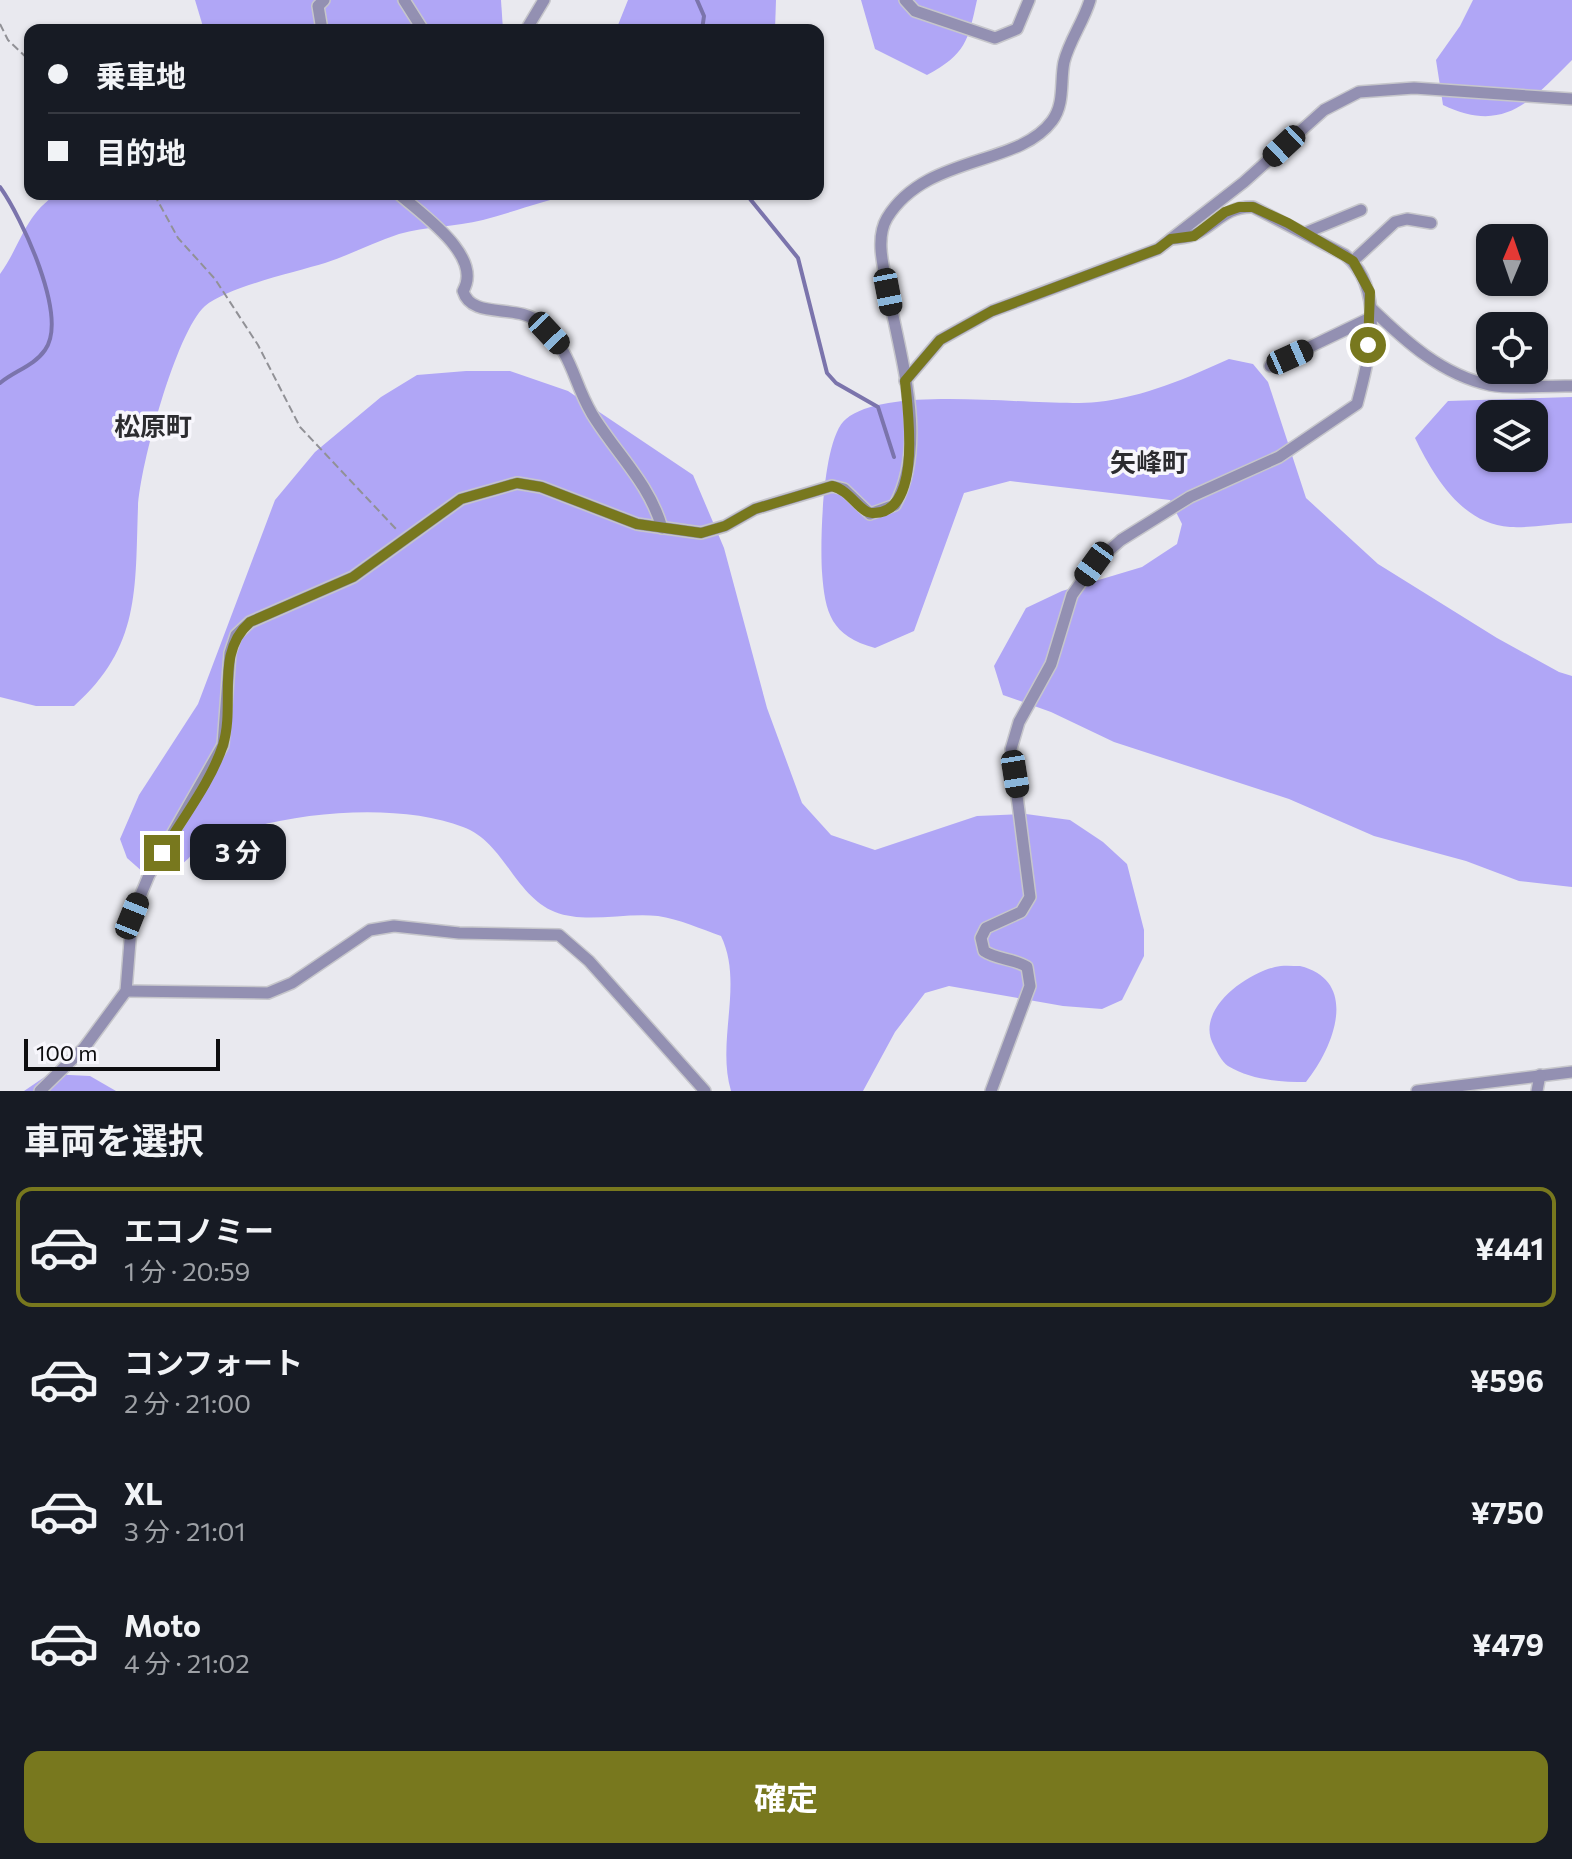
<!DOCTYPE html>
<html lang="ja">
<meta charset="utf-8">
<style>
:root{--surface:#171b24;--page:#20242c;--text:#f1f3f6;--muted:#9ea1a6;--line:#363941;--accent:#78781e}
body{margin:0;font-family:Commissioner,"Noto Sans JP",sans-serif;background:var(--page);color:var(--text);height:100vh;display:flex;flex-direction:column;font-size:30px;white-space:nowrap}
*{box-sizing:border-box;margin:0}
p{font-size:26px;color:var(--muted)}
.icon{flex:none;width:44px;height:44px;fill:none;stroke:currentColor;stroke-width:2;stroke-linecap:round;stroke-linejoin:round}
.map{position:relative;height:1091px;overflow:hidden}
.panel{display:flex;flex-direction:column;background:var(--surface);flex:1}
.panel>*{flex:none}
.hud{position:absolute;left:24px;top:24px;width:800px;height:176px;border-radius:16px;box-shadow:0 2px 6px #0004;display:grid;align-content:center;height:176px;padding:0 24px;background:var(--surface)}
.needle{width:52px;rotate:2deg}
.buttons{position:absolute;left:1476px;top:224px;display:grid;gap:16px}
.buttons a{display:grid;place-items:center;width:72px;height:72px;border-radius:16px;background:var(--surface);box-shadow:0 2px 6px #0004;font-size:40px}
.scale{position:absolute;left:24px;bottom:20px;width:196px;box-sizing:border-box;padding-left:8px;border:4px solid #0d0d0f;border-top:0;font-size:22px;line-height:28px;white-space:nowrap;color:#0d0d0f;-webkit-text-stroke:6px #f7f6fc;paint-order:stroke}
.end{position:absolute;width:36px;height:36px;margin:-18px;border:10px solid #78781e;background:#fff;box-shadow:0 0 0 4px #fff}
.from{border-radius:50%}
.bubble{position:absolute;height:56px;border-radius:16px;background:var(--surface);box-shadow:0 2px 6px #0004;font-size:26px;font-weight:700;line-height:56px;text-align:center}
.car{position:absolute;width:24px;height:48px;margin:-24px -12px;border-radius:10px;box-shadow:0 0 6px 2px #0007;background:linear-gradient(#222 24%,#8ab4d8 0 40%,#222 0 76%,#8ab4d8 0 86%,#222 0)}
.hud b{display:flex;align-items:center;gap:28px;height:76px;font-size:30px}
.hud b+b{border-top:2px solid var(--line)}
.hud i{width:20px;height:20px;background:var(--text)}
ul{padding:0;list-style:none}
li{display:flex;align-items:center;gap:24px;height:120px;margin:0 16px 12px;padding:0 8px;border:4px solid transparent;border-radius:16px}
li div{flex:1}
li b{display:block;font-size:30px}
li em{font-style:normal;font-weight:700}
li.active{border-color:var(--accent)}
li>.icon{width:72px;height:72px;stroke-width:1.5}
h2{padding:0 24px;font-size:36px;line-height:96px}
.action{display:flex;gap:16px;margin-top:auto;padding:16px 24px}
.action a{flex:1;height:92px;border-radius:16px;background:var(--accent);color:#fff;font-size:32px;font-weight:700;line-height:92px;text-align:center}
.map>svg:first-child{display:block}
</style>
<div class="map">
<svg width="1572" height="1091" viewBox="0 0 1572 1091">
<rect width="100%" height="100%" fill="#e9e9ef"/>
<!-- forest -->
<g fill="#b0a6f6" fill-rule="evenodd">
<polygon points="195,0 501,0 503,30 204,30"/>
<polygon points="628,0 776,0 775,30 616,30"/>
<path d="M861,0H977C968,41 966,54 927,75L875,49Z"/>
<path d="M1473,0H1572V60C1530,102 1504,134 1443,105L1436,60L1460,26Z"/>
<path d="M57,194H576C544,200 514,212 483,220C455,227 426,226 399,234C374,242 350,255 325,263C296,272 227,287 205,306C176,332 140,466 138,507C135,588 141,647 74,706H36L0,697V274C21,245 25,214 57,194Z"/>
<path d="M1229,359L1253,364L1268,382L1306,498L1378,564L1497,638L1559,672L1572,676V887L1519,881L1466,861L1374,836L1289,799L1114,742L1051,712L1003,695L994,666L1026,608L1062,591L1142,567L1177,544L1182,524L1170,500L1010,481L964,493L914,631L875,648C831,636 825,613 822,572C820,542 822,438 846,419C890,383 1038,408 1097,402C1144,397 1187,378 1229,359Z"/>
<path d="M466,371H510L568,391L693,475L724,548L767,708L802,803L831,835L875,850L977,816L1026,814L1070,820L1103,842L1127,864L1144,930V956L1122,1000L1102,1009L1063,1006L949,986L925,993L895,1032L863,1091H731C716,1040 744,984 721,936C701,929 679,919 658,916C626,912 585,924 555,912C514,895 504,842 463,827C395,800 266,812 202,847C192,852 185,865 174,869C165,872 153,871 144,873L127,858L120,839L139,795L198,704L275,500L315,452L381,397L417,375Z"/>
<path d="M1572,397V523C1552,524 1530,528 1510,527C1462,524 1434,477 1415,438L1448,401ZM1534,414V458H1490V414Z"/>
<path d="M1300,966C1360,981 1334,1047 1306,1082C1280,1082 1251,1080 1228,1066C1222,1062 1217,1052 1214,1046C1194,1011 1245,974 1275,967C1282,965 1292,966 1300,966Z"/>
<polygon points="49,1074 90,1076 116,1091 24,1091"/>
</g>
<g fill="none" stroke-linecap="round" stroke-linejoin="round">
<!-- stream -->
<g stroke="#7b74ac" stroke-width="4">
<polyline points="697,0 704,16 702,30"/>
<path d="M0,187C21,216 69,317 45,350C34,366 14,371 0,383"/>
<polyline points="746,194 798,258 827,373 836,383 878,407 894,457"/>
</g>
<defs>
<g id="street">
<polyline points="404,0 423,30"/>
<polyline points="905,0 915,11 995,38 1017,29 1029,0"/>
<polyline points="322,30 318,6 324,0"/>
<polyline points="526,30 544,0"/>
<path d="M399,194C421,214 484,256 463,291C472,321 519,302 541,324C575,357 571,378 592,414C615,452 650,484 662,528"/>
<polyline points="1305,233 1361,210"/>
<polyline points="1353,261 1395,222 1407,219 1431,223"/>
<path d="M1371,308C1405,341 1442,375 1490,385C1516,390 1546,385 1572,386"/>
<polyline points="1270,366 1370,318"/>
<polyline points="905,381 940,340 992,311 1158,249 1244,182 1324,110 1359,92 1414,88 1572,99"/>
<polyline points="126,991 268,993 292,983 370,930 394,926 459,933 559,935 589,961 705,1091"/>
<path d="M40,1091L84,1048L126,991L132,916L149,875L223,745L230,653L236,635L250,622L353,577L461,499L517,483L541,487L637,524L701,533L725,526L755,509L832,486L844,489L870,514L895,505C928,443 901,360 889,296C885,272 874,240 887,218C926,154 1018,167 1052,121C1065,104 1060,81 1064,62C1069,41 1084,21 1090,0"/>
<path d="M991,1091L1030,986L1027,967C1013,958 997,960 984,951L981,938L986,928L1021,912L1030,897L1011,749L1019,722L1051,664L1072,595L1094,564L1121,540L1190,497L1279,457L1357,404C1369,359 1387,289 1345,255L1253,207C1227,206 1217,223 1196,234C1189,238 1179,238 1171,239"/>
<polyline points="1417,1091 1572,1072"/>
<polyline points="1537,1091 1540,1075"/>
</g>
</defs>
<!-- street casing -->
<use href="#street" stroke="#c6c6cb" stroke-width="14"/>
<!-- path -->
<g stroke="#919196" stroke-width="2" stroke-dasharray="8 4" stroke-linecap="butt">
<polyline points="0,24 8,40 30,61"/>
<polyline points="154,194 178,238 215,279 258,345 300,427 396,529"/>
</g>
<!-- street -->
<use href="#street" stroke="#9390b2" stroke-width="11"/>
</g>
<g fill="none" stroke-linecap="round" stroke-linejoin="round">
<!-- route -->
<path stroke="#78781e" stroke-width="10" d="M162,853C182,819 211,782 223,745C236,703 214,654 250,622L353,577L461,499L517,483L541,487L637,524L701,533L725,526L755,509L832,486C850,490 860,513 872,513C923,515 908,412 905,381L940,340L992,311L1158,249L1171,239L1194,236L1225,212L1239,207H1253L1288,223L1353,261L1370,292L1368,345"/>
</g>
<g text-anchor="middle" stroke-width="7" stroke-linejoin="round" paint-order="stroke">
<!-- quarter labels -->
<g font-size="26" font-weight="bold" fill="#2c2c30" stroke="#f7f6fc">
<text x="153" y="436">松原町</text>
<text x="1149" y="472">矢峰町</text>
</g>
</g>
</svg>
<div class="buttons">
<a><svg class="needle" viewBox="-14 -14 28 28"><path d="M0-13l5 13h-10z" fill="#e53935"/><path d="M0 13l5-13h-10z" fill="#9ea1a6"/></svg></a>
<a><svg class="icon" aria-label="locate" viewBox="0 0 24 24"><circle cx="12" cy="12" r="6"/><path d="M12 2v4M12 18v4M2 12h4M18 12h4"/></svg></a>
<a><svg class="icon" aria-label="layers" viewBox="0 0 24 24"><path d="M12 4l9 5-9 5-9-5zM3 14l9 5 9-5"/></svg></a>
</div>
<div class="scale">100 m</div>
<i class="end from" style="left:1368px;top:345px"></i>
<i class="end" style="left:162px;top:853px"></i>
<div class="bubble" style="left:190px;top:824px;width:96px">3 分</div>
<i class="car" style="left:1284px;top:146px;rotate:227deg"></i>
<i class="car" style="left:888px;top:292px;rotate:169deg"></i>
<i class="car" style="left:549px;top:333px;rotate:137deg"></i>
<i class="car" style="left:1290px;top:357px;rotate:66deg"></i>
<i class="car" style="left:1094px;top:564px;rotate:216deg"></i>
<i class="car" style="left:1015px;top:774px;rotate:171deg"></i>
<i class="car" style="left:132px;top:916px;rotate:22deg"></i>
<div class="hud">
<b><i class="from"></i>乗車地</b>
<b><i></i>目的地</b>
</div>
</div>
<section class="panel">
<h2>車両を選択</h2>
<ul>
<li class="active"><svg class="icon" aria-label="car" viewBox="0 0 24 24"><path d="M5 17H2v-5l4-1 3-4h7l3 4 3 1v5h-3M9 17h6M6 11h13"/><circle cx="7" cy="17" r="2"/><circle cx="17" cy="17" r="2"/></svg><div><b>エコノミー</b><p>1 分 · 20:59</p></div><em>¥441</em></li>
<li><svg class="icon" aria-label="car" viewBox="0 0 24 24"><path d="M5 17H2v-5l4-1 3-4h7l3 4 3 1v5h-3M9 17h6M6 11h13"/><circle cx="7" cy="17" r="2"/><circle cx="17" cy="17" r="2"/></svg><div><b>コンフォート</b><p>2 分 · 21:00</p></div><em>¥596</em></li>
<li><svg class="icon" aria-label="car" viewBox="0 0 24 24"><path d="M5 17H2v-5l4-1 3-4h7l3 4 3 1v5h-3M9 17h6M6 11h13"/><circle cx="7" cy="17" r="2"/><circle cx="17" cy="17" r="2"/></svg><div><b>XL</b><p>3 分 · 21:01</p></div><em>¥750</em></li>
<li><svg class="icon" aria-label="car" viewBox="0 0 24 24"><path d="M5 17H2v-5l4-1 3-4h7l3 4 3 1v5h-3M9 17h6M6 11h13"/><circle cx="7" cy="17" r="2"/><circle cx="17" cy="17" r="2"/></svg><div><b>Moto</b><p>4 分 · 21:02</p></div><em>¥479</em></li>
</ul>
<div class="action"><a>確定</a></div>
</section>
